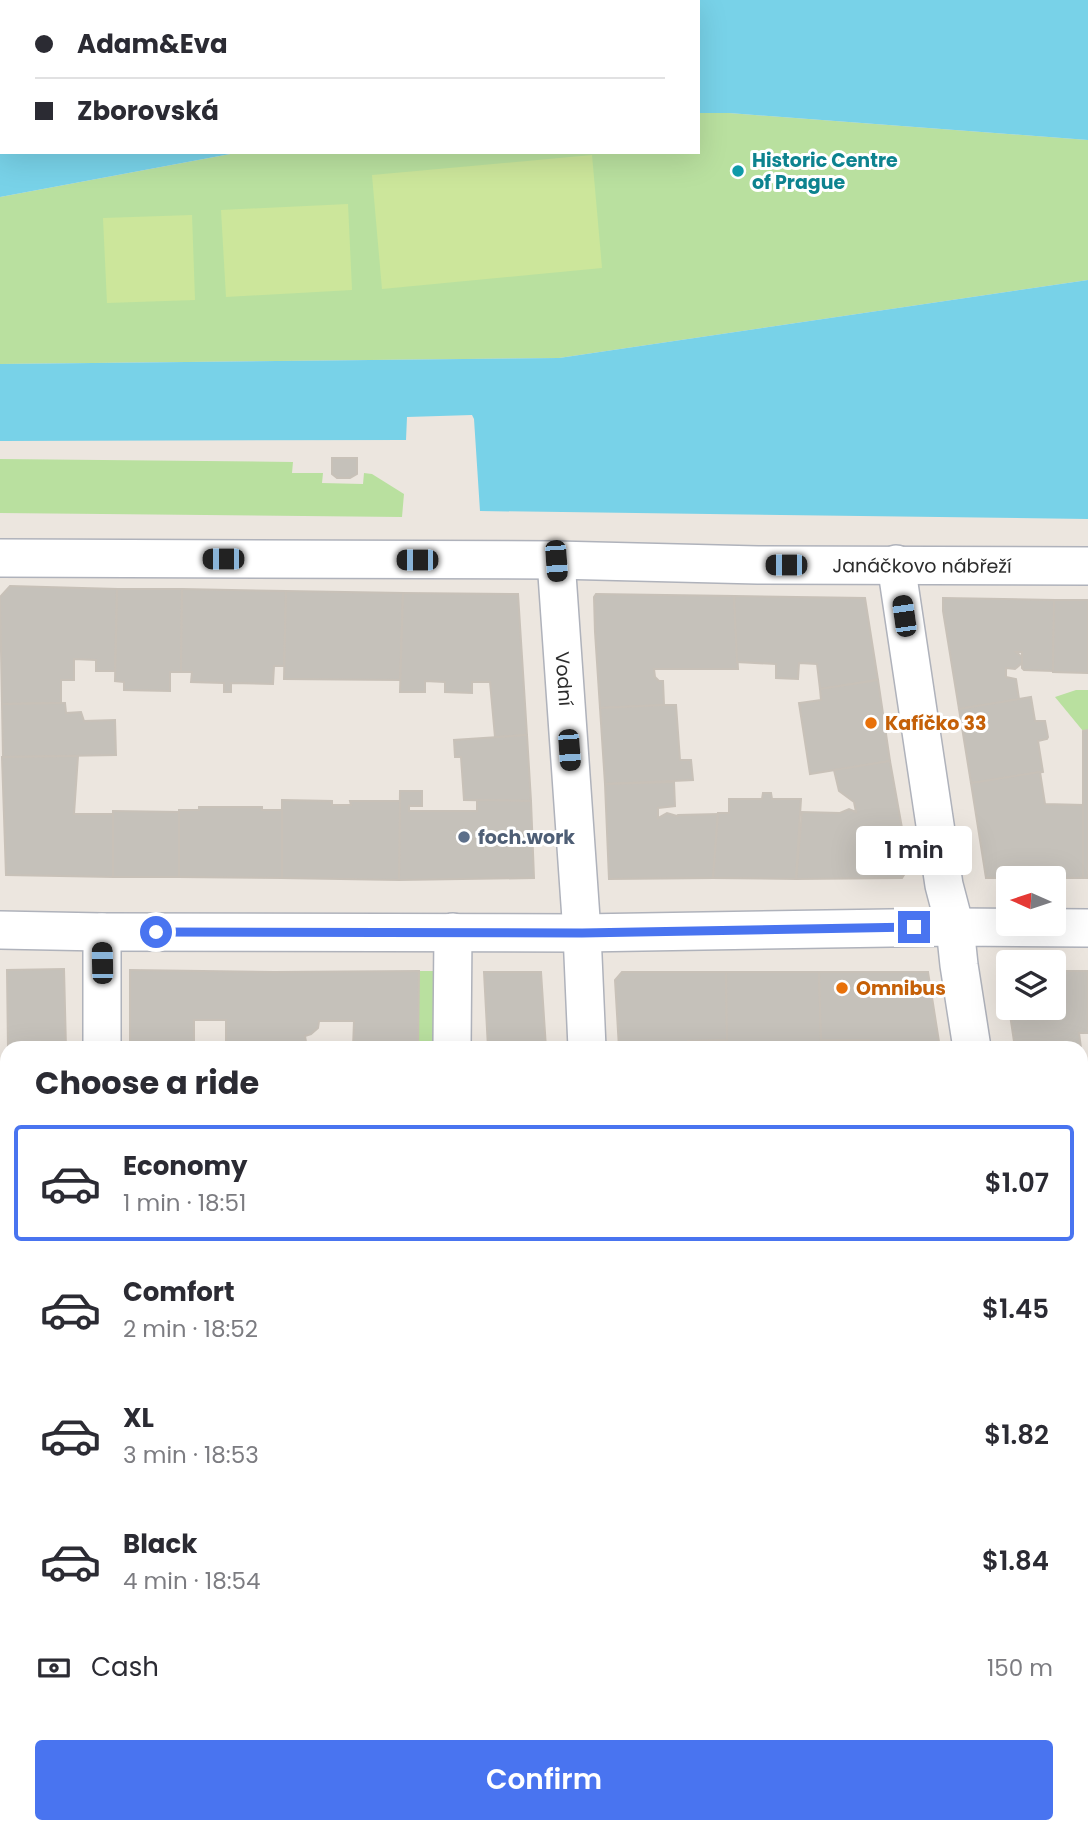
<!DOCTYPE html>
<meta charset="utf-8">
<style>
:root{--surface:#fff;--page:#f2f2f3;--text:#2b2b33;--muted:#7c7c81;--line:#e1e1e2;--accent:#4974f0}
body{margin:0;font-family:Poppins,sans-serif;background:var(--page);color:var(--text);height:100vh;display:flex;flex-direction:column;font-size:26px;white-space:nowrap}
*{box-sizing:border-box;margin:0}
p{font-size:23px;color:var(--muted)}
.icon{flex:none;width:38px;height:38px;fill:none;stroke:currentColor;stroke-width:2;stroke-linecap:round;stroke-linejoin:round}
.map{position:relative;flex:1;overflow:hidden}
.details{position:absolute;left:0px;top:1041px;width:1088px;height:793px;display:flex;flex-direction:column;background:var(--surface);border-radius:21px 21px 0 0;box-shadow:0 7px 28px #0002}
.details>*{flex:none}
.guide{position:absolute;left:0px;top:0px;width:700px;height:154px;box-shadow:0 7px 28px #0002;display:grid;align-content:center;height:154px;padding:0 35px;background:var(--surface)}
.needle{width:46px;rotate:273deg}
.buttons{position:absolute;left:996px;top:866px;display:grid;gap:14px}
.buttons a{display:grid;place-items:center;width:70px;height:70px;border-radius:7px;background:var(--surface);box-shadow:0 7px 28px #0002;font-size:35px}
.end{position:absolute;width:32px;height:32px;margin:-16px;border:9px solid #4974f0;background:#fff;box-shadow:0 0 0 4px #fff}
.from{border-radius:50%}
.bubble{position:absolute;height:49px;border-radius:7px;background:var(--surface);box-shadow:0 7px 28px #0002;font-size:23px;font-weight:600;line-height:49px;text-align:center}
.car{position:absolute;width:21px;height:42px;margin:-21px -10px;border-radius:9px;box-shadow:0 0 5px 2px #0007;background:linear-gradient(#222 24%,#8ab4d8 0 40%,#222 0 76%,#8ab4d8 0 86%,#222 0)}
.guide b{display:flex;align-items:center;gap:24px;height:66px;font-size:26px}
.guide b+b{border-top:2px solid var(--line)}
.guide i{width:18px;height:18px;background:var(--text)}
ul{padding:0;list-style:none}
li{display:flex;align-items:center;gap:21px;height:116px;margin:0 14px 10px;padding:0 21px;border:4px solid transparent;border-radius:7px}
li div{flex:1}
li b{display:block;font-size:26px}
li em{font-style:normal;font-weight:600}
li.active{border-color:var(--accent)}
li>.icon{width:63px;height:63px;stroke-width:1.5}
h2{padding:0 35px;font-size:32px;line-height:84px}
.pay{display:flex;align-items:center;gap:18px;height:77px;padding:0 35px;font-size:26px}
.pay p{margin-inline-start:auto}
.action{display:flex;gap:14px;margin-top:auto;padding:14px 35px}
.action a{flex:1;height:80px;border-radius:7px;background:var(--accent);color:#fff;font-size:28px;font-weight:600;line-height:80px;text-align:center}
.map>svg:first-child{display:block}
</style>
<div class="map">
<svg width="1088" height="1833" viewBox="0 0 1088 1833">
<rect width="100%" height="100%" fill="#ece6df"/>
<!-- green -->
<g fill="#b9e09f">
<polygon points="698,113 729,113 1088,140 1088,280 559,358 0,364 0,197 241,152 698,152"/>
<polygon points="0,459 293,462 292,473 323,473 322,483 363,484 364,473 372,474 404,494 402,517 0,513"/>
<polygon points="1076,690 1088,690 1088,730 1083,731 1055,697"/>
<polygon points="419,971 436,971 433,1048 418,1048"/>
<polygon points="517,1827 593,1827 593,1833 511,1833"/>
</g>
<!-- pitch -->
<g fill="#cce69b">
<polygon points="592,155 602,268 382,289 372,175"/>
<polygon points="348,204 352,290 226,297 221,210"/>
<polygon points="192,215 195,300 107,303 103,218"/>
</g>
<!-- water -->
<g fill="#78d2e8">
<polygon points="0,0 1088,0 1088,140 729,113 698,113 698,2 2,2 2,152 241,152 0,197"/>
<polygon points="1088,280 1088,519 480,511 474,419 472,415 407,417 406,440 0,441 0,364 559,358"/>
<polygon points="282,1827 341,1827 336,1833 288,1833"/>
</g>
<!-- building -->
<g fill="#c5c1ba" stroke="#c8c1b8" stroke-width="2">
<polygon points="332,458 357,458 357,474 350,478 337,478 332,474"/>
<polygon points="10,586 117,589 115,671 96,671 96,660 74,659 74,680 61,680 61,703 2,704 0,597"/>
<polygon points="117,589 182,589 181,672 170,672 170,691 124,690 124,682 115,681"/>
<polygon points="182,589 286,591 284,666 274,666 273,684 231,683 231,692 224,692 224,683 191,682 192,672 181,672"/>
<polygon points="286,591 403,593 400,680 284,679"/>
<polygon points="403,593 518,594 527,735 495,737 490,682 472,682 472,693 445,692 445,682 425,681 425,692 400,692"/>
<polygon points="596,594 734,596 738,669 654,669 655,677 659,681 663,681 664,705 600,708 595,632 594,597"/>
<polygon points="734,596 865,598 878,680 820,689 817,664 799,663 798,679 776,678 776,664 737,662"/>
<polygon points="943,598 1054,600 1053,671 1024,670 1022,668 1022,652 1016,652 1022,657 1022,663 1015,669 1006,668 1006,677 1016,679 1019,699 959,709 943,611"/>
<polygon points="1054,600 1088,600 1088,673 1053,672"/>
<polygon points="878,680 890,761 810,774 799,703 821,700 820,689"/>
<polygon points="1031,697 1035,721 1045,721 1048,737 1047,739 1038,741 1043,772 971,783 959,709"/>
<polygon points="65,703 66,713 81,712 84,721 115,720 116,755 3,757 2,704"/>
<polygon points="664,705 676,705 680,760 691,760 693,780 605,784 600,708"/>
<polygon points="1088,730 1088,878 1083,878 1083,731"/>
<polygon points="527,735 531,801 464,800 461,757 455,757 454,740"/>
<polygon points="78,756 74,814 114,814 113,877 6,875 2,757"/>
<polygon points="890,761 909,867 902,878 796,879 802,812 840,813 849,809 856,812 854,802 839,791 834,770"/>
<polygon points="1040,772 1045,804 1083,805 1083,878 986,878 971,783"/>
<polygon points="674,782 675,806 658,808 658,818 667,813 677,816 678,815 718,814 713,878 609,879 605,784"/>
<polygon points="400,791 422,791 422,806 409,806 409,811 477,811 477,800 531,801 534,878 399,880"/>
<polygon points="763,793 771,793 772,799 801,799 796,879 713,878 718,813 729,813 729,799 762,799"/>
<polygon points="282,800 332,801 332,805 351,805 350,801 400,801 399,880 282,878"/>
<polygon points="199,807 262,807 262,810 282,810 282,878 179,877 179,810 199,810"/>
<polygon points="113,811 179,812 179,877 113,877"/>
<polygon points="64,969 66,1048 8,1048 7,970"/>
<polygon points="130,970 274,972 419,971 418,1048 353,1048 354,1021 319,1021 318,1028 311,1034 305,1036 306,1042 226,1042 226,1020 194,1020 194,1048 130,1048"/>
<polygon points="1054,971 1088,971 1088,1033 1079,1033 1081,1048 1015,1048 1009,1008 1054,1008"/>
<polygon points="484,972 541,972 546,1048 488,1048"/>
<polygon points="622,972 726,972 727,1040 688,1041 688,1048 619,1048 615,980"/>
<polygon points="726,972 819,972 821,1044 800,1044 800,1048 741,1048 741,1045 727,1045"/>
<polygon points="819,972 928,972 940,1048 870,1048 869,1040 821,1040"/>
<polygon points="1008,973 1008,1001 1004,977"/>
<polygon points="1082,1052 1086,1079 1082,1079"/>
<polygon points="1088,1078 1088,1147 1082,1148 1082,1079"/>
<polygon points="1088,1147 1088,1214 1082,1215 1082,1148"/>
<polygon points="1088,1214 1088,1300 1082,1301 1082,1215"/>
<polygon points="1088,1300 1088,1424 1082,1425 1082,1301"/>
<polygon points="1088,1424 1088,1494 1087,1494 1082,1460 1082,1425"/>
<polygon points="1088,1621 1088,1683 1082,1684 1082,1622"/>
<polygon points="1082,1780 1088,1780 1088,1833 1084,1833 1082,1812"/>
<polygon points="666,1827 742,1827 743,1833 667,1833"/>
<polygon points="781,1827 845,1827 870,1829 870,1833 780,1833"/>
<polygon points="992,1827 1014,1827 1015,1833 995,1833 991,1832"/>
<polygon points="1014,1827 1048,1827 1049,1833 1015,1833"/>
<polygon points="870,1829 938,1833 870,1833"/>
</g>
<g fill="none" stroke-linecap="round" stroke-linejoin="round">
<defs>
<g id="minor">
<path id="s1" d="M0,558L556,560L758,565L1088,566"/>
<path id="s2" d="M556,560L582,933L587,1048"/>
<polyline points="896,564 944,885 955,927 959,965 972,1048"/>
<polyline points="0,930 102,932 582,933 955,927 1088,928"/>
<polyline points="102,1048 102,932"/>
<polyline points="452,1048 453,932"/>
<polyline points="1082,1592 1088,1591"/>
<polyline points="0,1702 7,1701"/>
<polyline points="0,1744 7,1747"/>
<polyline points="135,1827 144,1833"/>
<polyline points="627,1827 627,1833"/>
<polyline points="446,1833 451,1827"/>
</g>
</defs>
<!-- minor casing -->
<use href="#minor" stroke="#afb2bb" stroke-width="40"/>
<!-- minor -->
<use href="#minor" stroke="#fff" stroke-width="37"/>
<!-- tram -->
<g stroke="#a2a6b5" stroke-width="2">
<polyline points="0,1731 7,1734"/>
<polyline points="0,1761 7,1764"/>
<polyline points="109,1827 118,1833"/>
<polyline points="155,1827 164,1833"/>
</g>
</g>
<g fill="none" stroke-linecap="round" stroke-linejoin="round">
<!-- route -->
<polyline stroke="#4974f0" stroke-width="9" points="156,932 582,933 914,927"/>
</g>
<!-- markers -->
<circle fill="#0f9aa8" stroke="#fff" stroke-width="2.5" cx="738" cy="171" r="7"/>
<g fill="#e8710a" stroke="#fff" stroke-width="2.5">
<circle cx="871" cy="723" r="7"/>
<circle cx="842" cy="988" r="7"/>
</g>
<circle fill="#5c6f8a" stroke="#fff" stroke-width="2.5" cx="464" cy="837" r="7"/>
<g text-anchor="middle" stroke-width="6" stroke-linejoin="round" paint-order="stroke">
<!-- culture labels -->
<g font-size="19" font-weight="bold" fill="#0d838f" stroke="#fff" text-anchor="start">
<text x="752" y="167">Historic Centre<tspan x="752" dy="22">of Prague</tspan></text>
</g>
<!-- street labels -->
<g font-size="19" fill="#2c2c2c" stroke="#fff">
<text dy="7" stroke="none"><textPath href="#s1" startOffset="922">Janáčkovo nábřeží</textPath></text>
<text dy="7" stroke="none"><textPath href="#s2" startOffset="119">Vodní</textPath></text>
</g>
<!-- food labels -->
<g font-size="19" font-weight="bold" fill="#c56008" stroke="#fff" text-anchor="start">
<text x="885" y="730">Kafíčko 33</text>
<text x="856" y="995">Omnibus</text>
</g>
<!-- service labels -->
<g font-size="19" font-weight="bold" fill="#4e5e75" stroke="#fff" text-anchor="start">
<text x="478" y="844">foch.work</text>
</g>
</g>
</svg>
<div class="buttons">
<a><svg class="needle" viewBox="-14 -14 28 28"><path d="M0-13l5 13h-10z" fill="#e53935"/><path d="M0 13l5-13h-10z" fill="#7c7c81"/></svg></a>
<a><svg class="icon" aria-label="layers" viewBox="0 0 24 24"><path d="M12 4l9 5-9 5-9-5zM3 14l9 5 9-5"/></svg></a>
</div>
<i class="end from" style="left:156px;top:932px"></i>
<i class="end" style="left:914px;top:927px"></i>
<div class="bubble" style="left:856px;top:826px;width:116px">1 min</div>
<i class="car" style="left:223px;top:559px;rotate:270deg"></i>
<i class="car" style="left:417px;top:560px;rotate:270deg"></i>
<i class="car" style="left:556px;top:561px;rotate:176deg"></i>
<i class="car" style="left:786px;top:565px;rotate:270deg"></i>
<i class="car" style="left:904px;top:616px;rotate:352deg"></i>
<i class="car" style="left:569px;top:750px;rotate:176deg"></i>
<i class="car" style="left:102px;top:963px;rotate:359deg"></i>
<div class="guide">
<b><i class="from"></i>Adam&amp;Eva</b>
<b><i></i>Zborovská</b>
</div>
<section class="details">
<h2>Choose a ride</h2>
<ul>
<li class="active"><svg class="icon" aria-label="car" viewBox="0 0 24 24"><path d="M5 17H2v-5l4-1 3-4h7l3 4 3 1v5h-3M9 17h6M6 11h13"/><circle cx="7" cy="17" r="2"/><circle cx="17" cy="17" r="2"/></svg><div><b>Economy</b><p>1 min · 18:51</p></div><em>$1.07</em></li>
<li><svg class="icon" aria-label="car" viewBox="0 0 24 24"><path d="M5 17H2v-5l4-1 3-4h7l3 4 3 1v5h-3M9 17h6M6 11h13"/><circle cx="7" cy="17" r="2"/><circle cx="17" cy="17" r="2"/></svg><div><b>Comfort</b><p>2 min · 18:52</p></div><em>$1.45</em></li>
<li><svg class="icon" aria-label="car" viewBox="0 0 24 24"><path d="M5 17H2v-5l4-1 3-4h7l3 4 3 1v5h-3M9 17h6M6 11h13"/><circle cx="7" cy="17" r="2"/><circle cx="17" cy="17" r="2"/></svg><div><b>XL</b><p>3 min · 18:53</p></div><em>$1.82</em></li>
<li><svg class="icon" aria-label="car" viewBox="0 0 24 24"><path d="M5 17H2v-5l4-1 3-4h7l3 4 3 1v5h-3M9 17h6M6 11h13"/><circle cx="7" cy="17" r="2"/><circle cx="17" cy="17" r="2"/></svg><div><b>Black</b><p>4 min · 18:54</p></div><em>$1.84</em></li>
</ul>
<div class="pay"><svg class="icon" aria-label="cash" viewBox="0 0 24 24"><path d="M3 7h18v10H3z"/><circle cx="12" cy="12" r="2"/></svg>Cash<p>150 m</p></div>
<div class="action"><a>Confirm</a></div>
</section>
</div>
